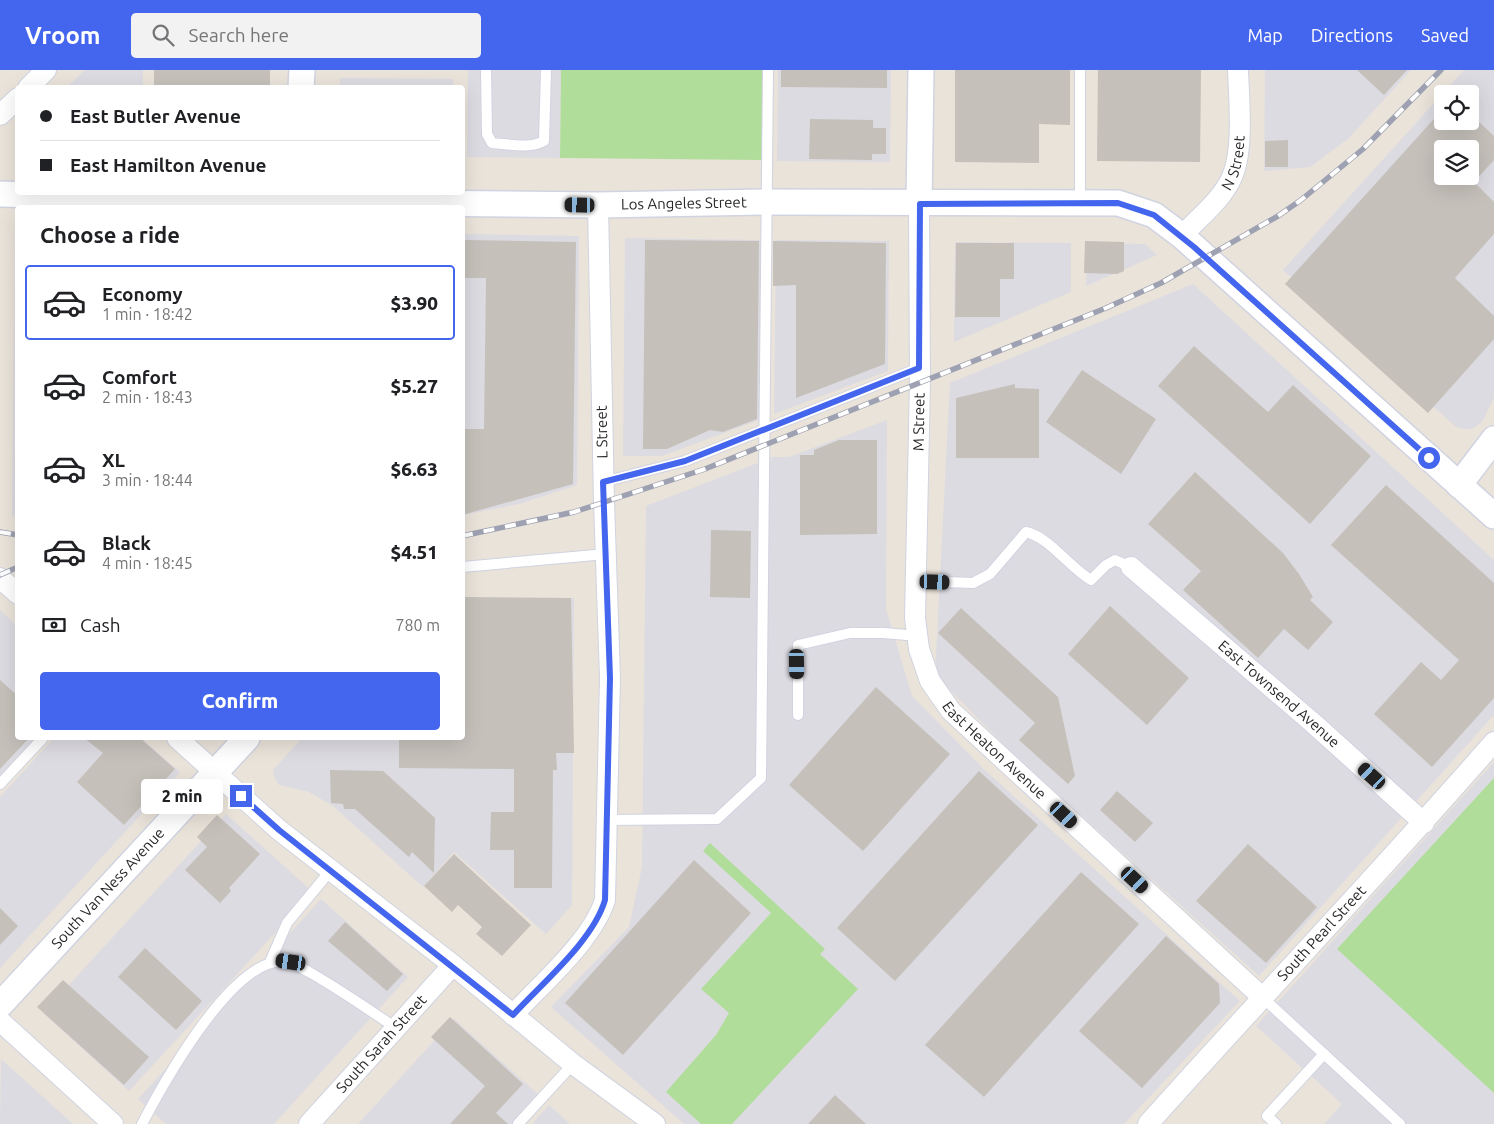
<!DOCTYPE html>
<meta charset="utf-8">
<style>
:root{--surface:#fff;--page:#f2f2f2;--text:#202124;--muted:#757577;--line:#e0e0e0;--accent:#4465ed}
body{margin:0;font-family:Ubuntu,sans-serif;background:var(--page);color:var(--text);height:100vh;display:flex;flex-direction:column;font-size:19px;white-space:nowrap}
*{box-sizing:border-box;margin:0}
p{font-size:16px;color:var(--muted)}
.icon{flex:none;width:28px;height:28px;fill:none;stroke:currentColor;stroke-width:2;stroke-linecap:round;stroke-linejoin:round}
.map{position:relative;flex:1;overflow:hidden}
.side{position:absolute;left:15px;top:135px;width:450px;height:535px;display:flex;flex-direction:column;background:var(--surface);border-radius:5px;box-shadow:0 5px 20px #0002}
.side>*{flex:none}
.top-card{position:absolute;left:15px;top:15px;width:450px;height:110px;border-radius:5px;box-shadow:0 5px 20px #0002;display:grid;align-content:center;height:110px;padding:0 25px;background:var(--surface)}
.fabs{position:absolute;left:1434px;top:15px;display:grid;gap:10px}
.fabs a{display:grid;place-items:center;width:45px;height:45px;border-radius:5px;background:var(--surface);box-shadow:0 5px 20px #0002;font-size:25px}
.end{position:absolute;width:22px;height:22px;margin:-11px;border:6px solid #4465ed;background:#fff;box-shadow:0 0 0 2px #fff}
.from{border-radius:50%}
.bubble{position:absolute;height:35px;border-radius:5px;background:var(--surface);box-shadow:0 5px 20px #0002;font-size:16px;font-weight:800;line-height:35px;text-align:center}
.car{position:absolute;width:15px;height:30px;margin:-15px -8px;border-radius:6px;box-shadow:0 0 4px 1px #0007;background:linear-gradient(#222 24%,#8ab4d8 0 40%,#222 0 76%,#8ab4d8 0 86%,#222 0)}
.top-card b{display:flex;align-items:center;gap:18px;height:48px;font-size:19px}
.top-card b+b{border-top:1px solid var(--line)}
.top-card i{width:12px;height:12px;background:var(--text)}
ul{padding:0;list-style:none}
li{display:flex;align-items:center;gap:15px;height:75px;margin:0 10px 8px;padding:0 15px;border:2px solid transparent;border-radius:5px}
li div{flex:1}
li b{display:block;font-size:19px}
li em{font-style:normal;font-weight:800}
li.active{border-color:var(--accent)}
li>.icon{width:45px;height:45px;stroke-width:1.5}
h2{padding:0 25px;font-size:22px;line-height:60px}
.pay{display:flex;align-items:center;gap:12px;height:55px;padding:0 25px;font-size:19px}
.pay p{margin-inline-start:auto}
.primary-button{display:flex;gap:10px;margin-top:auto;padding:10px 25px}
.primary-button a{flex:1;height:58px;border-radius:5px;background:var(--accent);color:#fff;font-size:20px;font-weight:800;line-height:58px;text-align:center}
header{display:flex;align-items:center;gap:30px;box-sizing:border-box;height:70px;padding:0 25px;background:var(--accent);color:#fff}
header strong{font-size:24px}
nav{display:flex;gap:28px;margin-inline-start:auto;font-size:18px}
.search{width:350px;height:45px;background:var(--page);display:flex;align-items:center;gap:12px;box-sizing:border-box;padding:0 18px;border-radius:5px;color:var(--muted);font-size:19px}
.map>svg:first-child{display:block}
</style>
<header>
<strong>Vroom</strong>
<div class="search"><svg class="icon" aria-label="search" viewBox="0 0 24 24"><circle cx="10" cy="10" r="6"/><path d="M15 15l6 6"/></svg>Search here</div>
<nav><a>Map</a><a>Directions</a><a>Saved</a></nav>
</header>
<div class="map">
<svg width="1494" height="1054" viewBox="0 0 1494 1054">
<rect width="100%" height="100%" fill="#eae3da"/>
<!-- industrial -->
<g fill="#dddbe2" fill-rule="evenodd">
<polygon points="85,0 143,0 143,17 67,17"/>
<polygon points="468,0 561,0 560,88 467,87"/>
<polygon points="778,0 891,0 890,92 777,91"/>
<polygon points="1265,0 1411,0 1348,69 1310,97 1264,101"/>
<path d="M1464,0H1494V328L1482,352L1472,359H1464L1456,357L1283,200ZM1442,24H1470V51H1442ZM1442,79H1470V106H1442Z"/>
<polygon points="340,8 453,9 453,17 340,17"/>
<polygon points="15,157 18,157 17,448 12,446"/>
<polygon points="463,164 579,166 577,415 519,434 464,445 464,451"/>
<polygon points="625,168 761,170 759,350 662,386 623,386"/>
<polygon points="776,170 889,171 888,301 774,344"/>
<polygon points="955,172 1071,173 1071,222 954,272"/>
<polygon points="1087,173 1145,174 1157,185 1086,216"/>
<polygon points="1193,214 1494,490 1494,645 1259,906 1011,682 935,605 950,313"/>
<polygon points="887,350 886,539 912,626 985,700 1240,931 1124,1054 684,1054 551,937 629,857 642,797 646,436 773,387 789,387"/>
<polygon points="463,527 574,528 572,835 546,864 454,782 423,817 333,736 309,722 279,715 273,704 274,699 302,668 462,668"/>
<polygon points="0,540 17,556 18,668 38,668 0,709"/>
<polygon points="54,668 141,668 180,702 0,898 0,727"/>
<polygon points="1494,692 1494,1054 1324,1054 1342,1034 1256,956"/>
<polygon points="226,744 313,822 129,1021 43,943"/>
<polygon points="321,829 408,907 274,1054 166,1054 138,1029"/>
<polygon points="454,949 541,1027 516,1054 358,1054"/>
<polygon points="1,989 73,1054 0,1054"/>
<polygon points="549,1035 570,1054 532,1054"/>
</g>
<!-- green -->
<g fill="#b1dd9a">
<polygon points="561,0 763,0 762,90 560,88"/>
<polygon points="1494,708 1494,1023 1337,879"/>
<polygon points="710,773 825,879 820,884 858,919 732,1054 701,1054 666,1022 716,965 729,943 701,919 771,843 703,781"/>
</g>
<!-- building -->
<g fill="#c5c0ba" fill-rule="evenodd">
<rect x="154" y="0" width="116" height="18"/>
<polygon points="781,0 887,0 887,18 781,17"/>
<polygon points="955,0 1070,0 1070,55 1039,54 1039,93 955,92"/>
<polygon points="1098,0 1201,0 1200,92 1097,91"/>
<polygon points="1357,0 1407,0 1384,25"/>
<path d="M1442,40V51H1478L1494,66V90L1474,112L1494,132V164L1455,208L1494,246V269L1428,343L1285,214ZM1442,79H1470V109L1468,106H1442Z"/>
<polygon points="810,49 873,50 873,58 886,58 886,84 872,84 872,90 809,89"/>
<polygon points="1288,70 1288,97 1265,97 1265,71"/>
<polygon points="463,170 576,172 573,414 462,445 462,359 484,359 486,208 463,208"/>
<polygon points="645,170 759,171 757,349 723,362 710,360 667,379 643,379"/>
<polygon points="773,171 886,173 885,294 796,328 796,215 773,216"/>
<polygon points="1085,171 1124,172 1124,201 1117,204 1084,203"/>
<polygon points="956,173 1014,173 1014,209 1000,209 1000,247 955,247"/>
<polygon points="1194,276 1268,342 1293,315 1371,386 1310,454 1158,316"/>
<polygon points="1082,300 1156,349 1121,404 1046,352"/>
<polygon points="1015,314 1015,318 1039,319 1039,388 956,388 956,328"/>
<polygon points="839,370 877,370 877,464 800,465 800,385 814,385 814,380"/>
<polygon points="1195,402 1283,483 1299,504 1313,527 1310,530 1333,552 1308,580 1284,559 1258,588 1183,520 1201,501 1148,454"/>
<polygon points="1386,415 1494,513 1494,628 1432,697 1374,644 1421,592 1441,610 1459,590 1331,475"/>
<polygon points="711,460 751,461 750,528 710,527"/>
<polygon points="462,527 571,528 574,683 556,683 557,700 553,700 552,818 514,818 514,780 490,780 491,742 514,742 514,699 399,698 399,668 462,668"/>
<polygon points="1110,536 1189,608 1147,655 1068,584"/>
<polygon points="961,538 1058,627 1075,706 1068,714 1019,670 1035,653 938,563"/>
<polygon points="0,610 18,626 18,668 29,668 0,699"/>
<polygon points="876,617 950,684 863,781 789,715"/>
<polygon points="84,668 140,668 175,699 124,755 77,712 103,683"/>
<polygon points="330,700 383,701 435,748 434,803 412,782 409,787 355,739 344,739 343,734 331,733"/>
<polygon points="979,701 1038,755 895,911 837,858"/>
<polygon points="1117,721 1153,753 1135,772 1100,740"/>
<polygon points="217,745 260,784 229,818 231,821 220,833 185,800 207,777 197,767"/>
<polygon points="1248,774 1317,837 1266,893 1196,831"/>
<polygon points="454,784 531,855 502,886 476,864 482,857 458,835 452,842 424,816"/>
<polygon points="694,790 751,843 623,985 565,933"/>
<polygon points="1081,802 1139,854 984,1027 925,975"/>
<polygon points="0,838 18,856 0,875"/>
<polygon points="345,852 403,904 387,921 328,871"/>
<polygon points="1166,866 1219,914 1220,933 1142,1018 1079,961"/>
<polygon points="145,878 202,931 176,960 118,907"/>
<polygon points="63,910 149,987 124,1015 37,937"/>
<polygon points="450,947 523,1014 496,1043 508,1054 450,1054 485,1016 431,967"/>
<polygon points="835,1025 866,1054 808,1054"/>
</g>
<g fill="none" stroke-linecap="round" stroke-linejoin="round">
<defs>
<g id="service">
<path d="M486,0L487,64L492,73C508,74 530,79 544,71L546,0"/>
<polyline points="1080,132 1080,0"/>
<polyline points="603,412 685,391 919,298"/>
<polyline points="462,497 606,484"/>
<path d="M916,511L973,513L990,504L1026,462C1049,467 1069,497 1091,510L1106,495L1115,490L1131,497"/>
<polyline points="798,645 798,575 850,563 884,563 918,566"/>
<polyline points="0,714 43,668"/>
<polyline points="606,750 717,749 761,708 768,0"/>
<polyline points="270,892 287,853 331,800"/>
<polyline points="1262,927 1400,1054"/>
<path d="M142,1054C163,1014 236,880 289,892C296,894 303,899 309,902C339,919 368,939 396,958"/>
<polyline points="518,1054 573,994"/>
<polyline points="1276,1054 1267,1046 1324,984"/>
</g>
<g id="minor">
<polyline points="28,18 46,0"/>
<polyline points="0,45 18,28"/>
<path id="s1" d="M919,134L920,311L915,548L919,579L930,611L951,641L1262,927"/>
<path id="s2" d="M1182,166C1198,148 1222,130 1232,107C1244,80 1239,30 1238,0"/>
<path id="s3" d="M1131,497L1313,653L1424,753"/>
<polyline points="0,508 18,524"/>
<polyline points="177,668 279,760 453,895 573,994 655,1054"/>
<path d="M513,945C542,913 592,871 605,830L610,608L604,432L598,135"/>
<polyline points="0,951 113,1054"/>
<path id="s4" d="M309,1054L453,895"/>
<path id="s5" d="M1148,1054C1262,926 1381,802 1494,672"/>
</g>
<g id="tertiary">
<polyline points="301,18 302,0"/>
<path id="s6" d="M0,124L297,132L598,135L767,132L1118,133L1154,145L1182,166L1494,446"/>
<polyline points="919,134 921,0"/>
<polyline points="1459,415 1494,369"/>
<path id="s7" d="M0,935L247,668"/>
</g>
</defs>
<!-- service casing -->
<use href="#service" stroke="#d0d3e0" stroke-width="12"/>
<!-- minor casing -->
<use href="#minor" stroke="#d0d3e0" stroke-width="22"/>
<!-- tertiary casing -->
<use href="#tertiary" stroke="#d0d3e0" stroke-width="28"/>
<!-- service -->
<use href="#service" stroke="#fff" stroke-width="10"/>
<!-- minor -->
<use href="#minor" stroke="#fff" stroke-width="20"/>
<!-- tertiary -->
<use href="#tertiary" stroke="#fff" stroke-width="25"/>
<defs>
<g id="rail">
<polyline points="0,462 18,465"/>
<polyline points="462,466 574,442 705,399 1106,238 1161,213 1278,146 1301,130 1363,79 1441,0"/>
<polyline points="0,505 18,497"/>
</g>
</defs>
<!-- rail casing -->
<use href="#rail" stroke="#9ea1b1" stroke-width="5.5"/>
<!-- rail -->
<use href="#rail" stroke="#fff" stroke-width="4" stroke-dasharray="11" stroke-linecap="butt"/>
</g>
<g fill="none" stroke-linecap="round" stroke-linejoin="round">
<!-- route -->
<path stroke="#4465ed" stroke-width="6" d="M241,726L279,760L513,945C542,913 593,871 605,830L610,608L603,412L685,391L919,298L920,134L1118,133L1154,145L1194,177L1429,388"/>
</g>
<g text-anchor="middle" stroke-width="5" stroke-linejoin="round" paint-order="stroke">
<!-- street labels -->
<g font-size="15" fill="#282828" stroke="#fff">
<text dy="5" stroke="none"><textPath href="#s2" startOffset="92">N Street</textPath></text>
<text dy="5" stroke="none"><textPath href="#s6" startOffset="684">Los Angeles Street</textPath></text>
<text transform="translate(919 352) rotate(-89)" y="5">M Street</text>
<text transform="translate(602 362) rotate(-91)" y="5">L Street</text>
<text dy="5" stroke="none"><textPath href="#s3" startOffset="195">East Townsend Avenue</textPath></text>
<text dy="5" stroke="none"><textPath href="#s1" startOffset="574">East Heaton Avenue</textPath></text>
<text dy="5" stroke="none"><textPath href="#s7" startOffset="159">South Van Ness Avenue</textPath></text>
<text dy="5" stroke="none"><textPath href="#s5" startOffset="258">South Pearl Street</textPath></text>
<text dy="5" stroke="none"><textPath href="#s4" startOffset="108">South Sarah Street</textPath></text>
</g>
</g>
</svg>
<div class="fabs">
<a><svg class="icon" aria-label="locate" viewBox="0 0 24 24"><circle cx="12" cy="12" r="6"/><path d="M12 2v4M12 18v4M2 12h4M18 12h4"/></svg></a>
<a><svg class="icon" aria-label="layers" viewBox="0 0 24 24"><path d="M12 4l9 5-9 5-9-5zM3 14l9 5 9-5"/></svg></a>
</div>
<i class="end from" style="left:1429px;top:388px"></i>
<i class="end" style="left:241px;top:726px"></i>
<div class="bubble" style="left:141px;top:709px;width:82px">2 min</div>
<i class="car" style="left:580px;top:135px;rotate:271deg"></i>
<i class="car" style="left:935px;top:512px;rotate:92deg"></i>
<i class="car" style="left:797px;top:594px;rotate:179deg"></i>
<i class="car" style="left:1372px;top:706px;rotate:312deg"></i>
<i class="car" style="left:1064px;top:745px;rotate:133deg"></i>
<i class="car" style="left:1135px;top:810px;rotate:133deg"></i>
<i class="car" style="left:291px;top:892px;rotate:278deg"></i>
<div class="top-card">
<b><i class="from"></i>East Butler Avenue</b>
<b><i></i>East Hamilton Avenue</b>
</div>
<section class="side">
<h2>Choose a ride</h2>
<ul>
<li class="active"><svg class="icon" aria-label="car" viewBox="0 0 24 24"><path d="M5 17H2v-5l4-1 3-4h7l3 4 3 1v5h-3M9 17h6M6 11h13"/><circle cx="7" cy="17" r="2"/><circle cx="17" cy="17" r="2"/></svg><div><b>Economy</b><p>1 min · 18:42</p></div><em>$3.90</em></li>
<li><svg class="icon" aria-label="car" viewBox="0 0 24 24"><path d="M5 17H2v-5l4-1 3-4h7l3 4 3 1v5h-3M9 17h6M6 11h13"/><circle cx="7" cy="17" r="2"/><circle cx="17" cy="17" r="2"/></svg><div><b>Comfort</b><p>2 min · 18:43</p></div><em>$5.27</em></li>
<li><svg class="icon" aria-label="car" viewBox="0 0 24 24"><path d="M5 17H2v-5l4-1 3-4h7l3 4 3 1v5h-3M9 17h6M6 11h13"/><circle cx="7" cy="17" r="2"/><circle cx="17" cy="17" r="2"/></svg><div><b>XL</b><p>3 min · 18:44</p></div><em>$6.63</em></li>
<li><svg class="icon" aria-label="car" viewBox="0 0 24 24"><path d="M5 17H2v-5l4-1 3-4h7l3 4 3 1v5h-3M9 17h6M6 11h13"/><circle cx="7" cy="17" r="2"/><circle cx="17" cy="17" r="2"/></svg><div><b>Black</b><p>4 min · 18:45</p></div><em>$4.51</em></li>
</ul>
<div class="pay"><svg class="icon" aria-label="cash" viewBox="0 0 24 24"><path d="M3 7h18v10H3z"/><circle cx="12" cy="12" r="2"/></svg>Cash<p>780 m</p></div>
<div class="primary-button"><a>Confirm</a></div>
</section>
</div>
